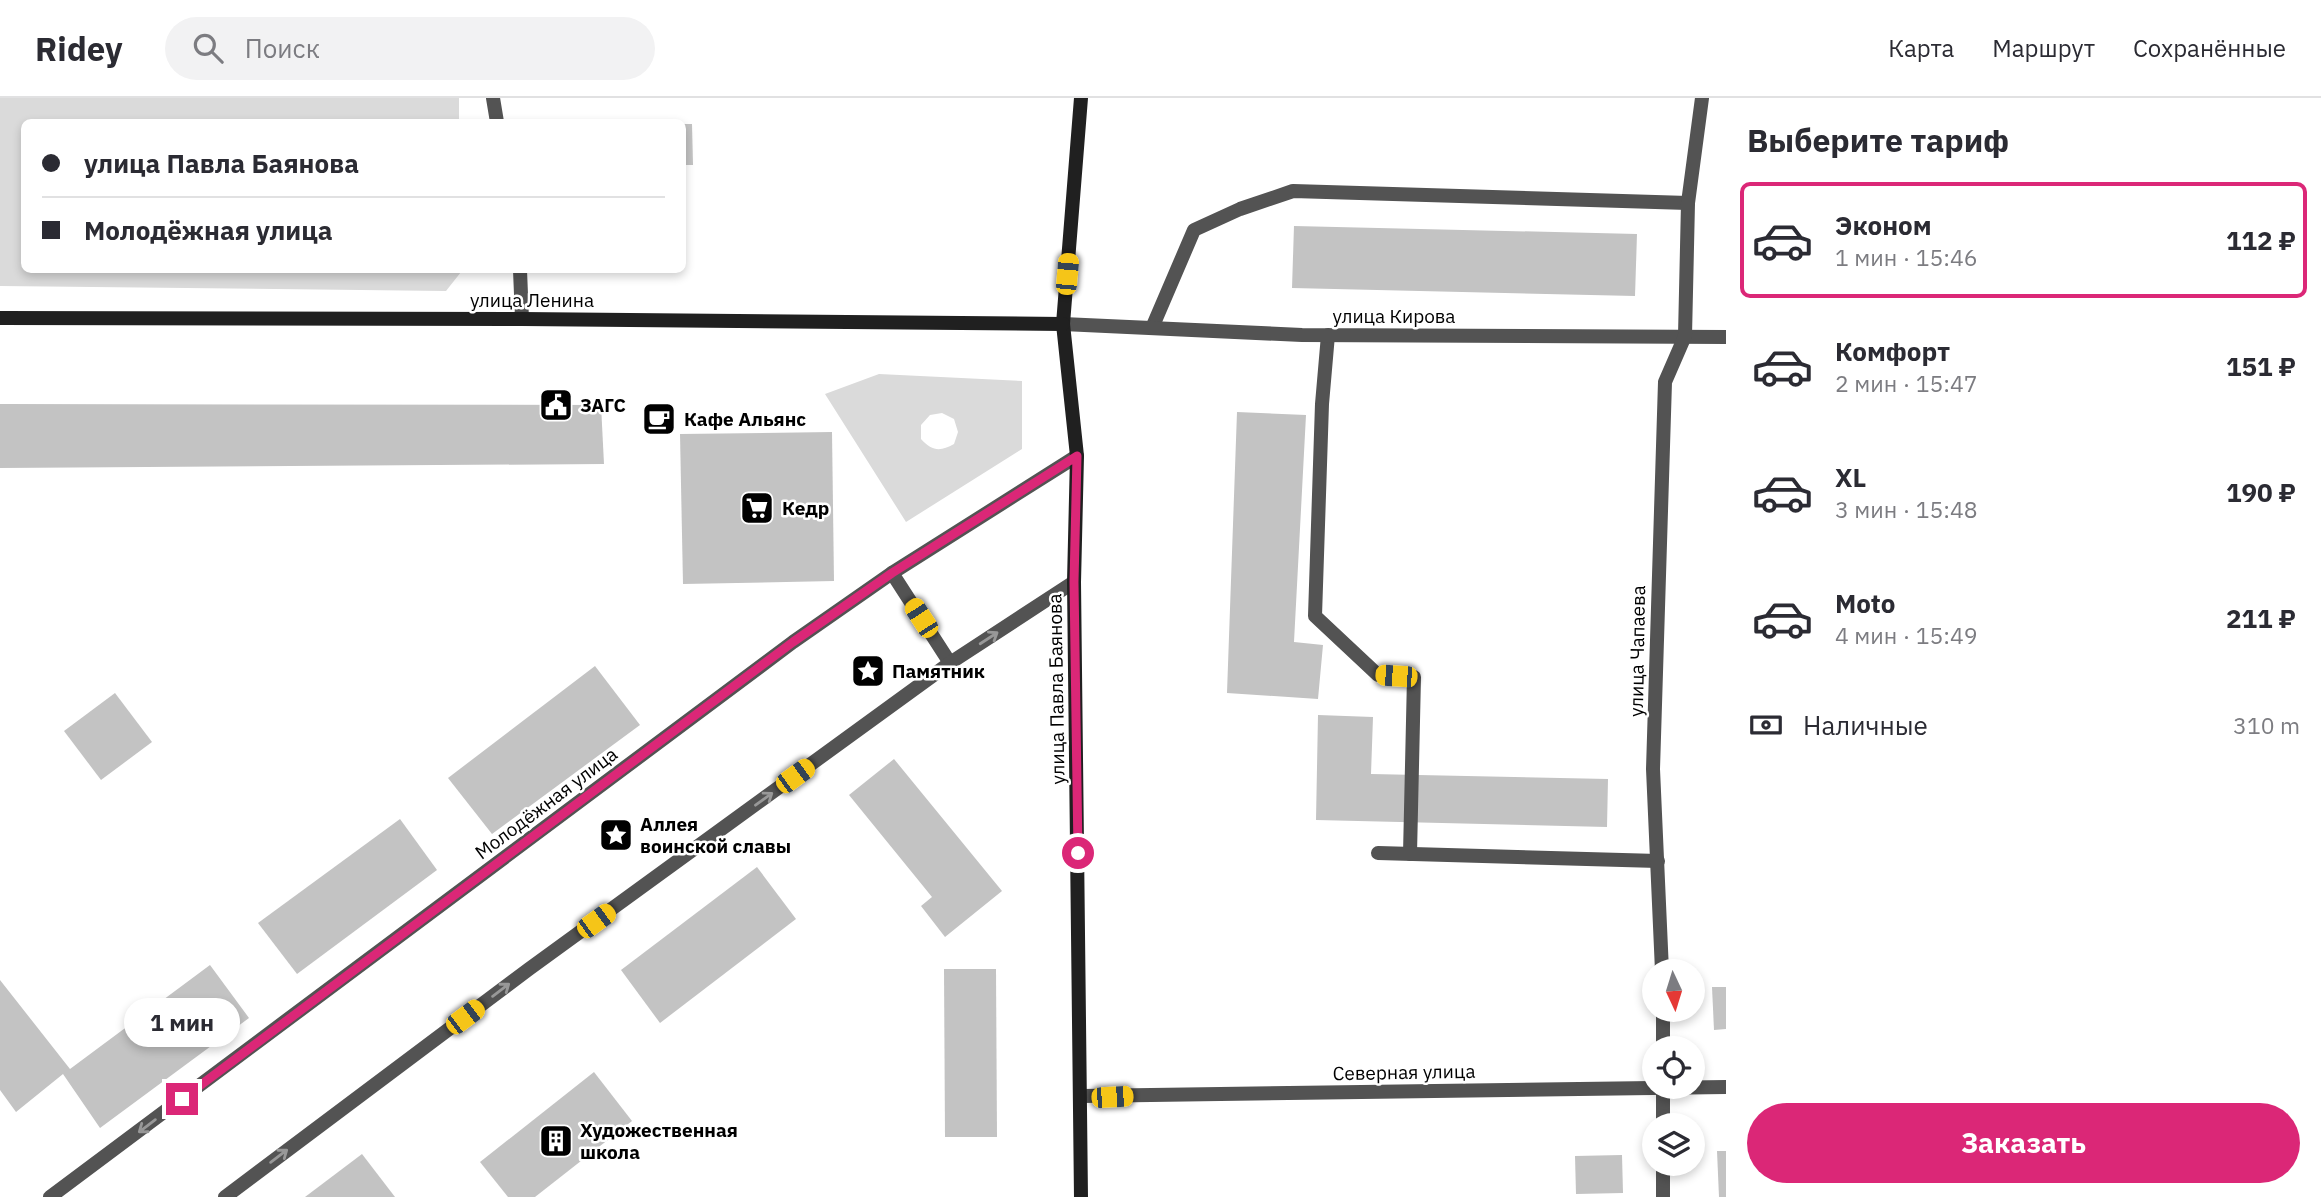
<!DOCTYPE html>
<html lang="ru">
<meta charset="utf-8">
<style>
:root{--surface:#fff;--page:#f2f2f3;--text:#2b2b33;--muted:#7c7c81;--line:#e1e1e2;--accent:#db2777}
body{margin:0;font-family:"IBM Plex Sans",sans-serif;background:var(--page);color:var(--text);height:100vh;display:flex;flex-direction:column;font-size:26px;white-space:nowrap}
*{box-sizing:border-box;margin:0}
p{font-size:23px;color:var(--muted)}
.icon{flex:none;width:38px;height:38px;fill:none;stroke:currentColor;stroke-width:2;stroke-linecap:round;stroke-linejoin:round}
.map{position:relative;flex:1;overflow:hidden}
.details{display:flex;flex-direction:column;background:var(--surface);width:595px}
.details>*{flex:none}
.top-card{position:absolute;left:21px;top:21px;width:665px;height:154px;border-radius:10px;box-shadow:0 4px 10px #0003;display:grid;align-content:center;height:154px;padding:0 21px;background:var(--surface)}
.needle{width:46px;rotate:176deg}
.buttons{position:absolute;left:1642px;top:861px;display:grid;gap:14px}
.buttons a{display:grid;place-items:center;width:63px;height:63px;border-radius:50%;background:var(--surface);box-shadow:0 4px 10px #0003;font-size:35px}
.end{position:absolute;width:32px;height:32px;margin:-16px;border:9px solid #db2777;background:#fff;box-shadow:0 0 0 4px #fff}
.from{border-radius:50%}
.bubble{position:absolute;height:49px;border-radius:24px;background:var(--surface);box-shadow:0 4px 10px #0003;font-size:23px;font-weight:800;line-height:49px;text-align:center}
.car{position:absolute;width:21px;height:42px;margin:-21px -10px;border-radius:9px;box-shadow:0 0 5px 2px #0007;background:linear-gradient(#f5c518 24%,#345 0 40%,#f5c518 0 76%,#345 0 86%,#f5c518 0)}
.top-card b{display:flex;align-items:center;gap:24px;height:66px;font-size:26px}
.top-card b+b{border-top:2px solid var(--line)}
.top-card i{width:18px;height:18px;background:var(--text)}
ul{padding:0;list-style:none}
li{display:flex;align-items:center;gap:21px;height:116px;margin:0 14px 10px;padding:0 7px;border:4px solid transparent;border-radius:10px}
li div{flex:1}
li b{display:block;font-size:26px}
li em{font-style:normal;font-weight:800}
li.current{border-color:var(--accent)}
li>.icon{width:63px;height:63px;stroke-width:1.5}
h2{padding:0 21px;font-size:32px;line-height:84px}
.pay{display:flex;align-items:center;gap:18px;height:77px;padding:0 21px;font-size:26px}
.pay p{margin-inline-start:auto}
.action{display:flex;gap:14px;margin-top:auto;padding:14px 21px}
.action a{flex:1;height:80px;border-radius:42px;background:var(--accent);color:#fff;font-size:28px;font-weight:800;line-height:80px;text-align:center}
header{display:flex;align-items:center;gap:42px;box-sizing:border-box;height:98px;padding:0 35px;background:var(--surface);border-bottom:2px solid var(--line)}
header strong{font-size:33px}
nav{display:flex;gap:38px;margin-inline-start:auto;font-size:24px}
.search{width:490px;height:63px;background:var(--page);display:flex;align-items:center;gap:18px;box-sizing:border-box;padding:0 24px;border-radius:38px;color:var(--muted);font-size:26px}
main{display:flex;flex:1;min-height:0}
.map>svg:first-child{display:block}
</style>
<header>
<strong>Ridey</strong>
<div class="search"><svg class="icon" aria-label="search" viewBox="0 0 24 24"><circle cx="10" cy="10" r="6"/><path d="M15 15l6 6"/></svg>Поиск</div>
<nav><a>Карта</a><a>Маршрут</a><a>Сохранённые</a></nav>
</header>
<main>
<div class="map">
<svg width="1726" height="1099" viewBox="0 0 1726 1099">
<rect width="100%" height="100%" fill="#fff"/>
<!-- green -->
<g fill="#dadada" fill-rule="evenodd">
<polygon points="0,0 459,0 459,24 24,24 24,172 461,172 461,174 446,193 0,188"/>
<path d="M879,276L1022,283V351L906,424L825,296ZM942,315L954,321L958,334L954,346C940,354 932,353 921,341V327L930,317Z"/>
</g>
<!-- building -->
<g fill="#c3c3c3">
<polygon points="682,26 692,26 693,67 682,67"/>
<polygon points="1294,128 1637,136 1635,198 1292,190"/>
<polygon points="0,306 601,307 604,366 0,370"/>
<polygon points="1237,314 1306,317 1294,544 1323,547 1318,601 1227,595"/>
<polygon points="832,334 834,483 683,486 680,336"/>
<polygon points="595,568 640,627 492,736 448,680"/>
<polygon points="115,595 152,644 101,682 64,633"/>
<polygon points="1318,617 1373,619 1371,676 1608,681 1607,729 1316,722"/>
<polygon points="894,661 1002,793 945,839 921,808 932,799 849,697"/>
<polygon points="400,721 437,772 297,876 258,825"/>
<polygon points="757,769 796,821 660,925 621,872"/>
<polygon points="210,867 249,920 100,1030 63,976 16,1014 0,992 0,882 70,971"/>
<polygon points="944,871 996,871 997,1039 945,1039"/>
<polygon points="1712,889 1726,889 1726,931 1714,932"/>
<polygon points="594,974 632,1023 535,1099 508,1099 480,1064"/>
<polygon points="1717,1053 1726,1053 1726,1099 1719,1099"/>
<polygon points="362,1056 395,1099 305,1099"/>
<polygon points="1622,1057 1623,1095 1576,1096 1575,1058"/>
</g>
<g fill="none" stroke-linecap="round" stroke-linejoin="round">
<!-- lane -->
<g stroke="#535353" stroke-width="14">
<polyline points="493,0 497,24"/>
<polyline points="520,172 522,221"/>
<polyline points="1152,230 1194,132 1240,111 1293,93 1688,105"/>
<polyline points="1328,237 1322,306 1315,518 1378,577 1414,579 1410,756"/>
<polyline points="1378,755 1658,763"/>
</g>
<!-- street -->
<g stroke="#535353" stroke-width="14">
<polyline points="1063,226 1302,237 1726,239"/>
<polyline points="892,475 950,565"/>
<polyline points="1662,873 1653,671 1665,284 1685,238 1688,105 1702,0"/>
<polyline points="1663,912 1663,950"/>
<polyline points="1082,998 1726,989"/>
<polyline points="1663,1027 1663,989"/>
<polyline points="50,1099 793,544 892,475 1077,358"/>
<polyline points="225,1099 529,871 950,565 1074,484"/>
<polyline points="1663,1099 1663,1066"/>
</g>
<!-- secondary -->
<g stroke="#202020" stroke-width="14">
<polyline points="1081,0 1063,226 1077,358 1074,484 1081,1099"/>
<polyline points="0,220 522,221 1063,226"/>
</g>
</g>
<!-- one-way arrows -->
<defs><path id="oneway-shaft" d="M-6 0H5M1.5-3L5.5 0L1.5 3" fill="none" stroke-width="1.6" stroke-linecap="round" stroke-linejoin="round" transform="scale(1.75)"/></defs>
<g stroke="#989898">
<use href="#oneway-shaft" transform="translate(989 540) rotate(-33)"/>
<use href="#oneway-shaft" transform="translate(764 701) rotate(-36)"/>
<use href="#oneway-shaft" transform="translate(501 892) rotate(-37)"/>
<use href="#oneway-shaft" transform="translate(147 1028) rotate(143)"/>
<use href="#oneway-shaft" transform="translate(279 1058) rotate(-37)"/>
</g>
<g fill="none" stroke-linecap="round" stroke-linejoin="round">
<!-- route -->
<polyline stroke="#db2777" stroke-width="9" points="182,1001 793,544 892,475 1077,358 1074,484 1078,755"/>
</g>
<!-- icons -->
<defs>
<symbol id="civic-square" viewBox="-11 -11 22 22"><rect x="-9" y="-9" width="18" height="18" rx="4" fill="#000" stroke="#fff"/><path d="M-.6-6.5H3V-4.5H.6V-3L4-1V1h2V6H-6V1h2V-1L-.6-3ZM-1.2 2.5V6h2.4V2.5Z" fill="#fff"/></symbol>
<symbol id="cafe-square" viewBox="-11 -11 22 22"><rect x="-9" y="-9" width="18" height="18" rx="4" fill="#000" stroke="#fff"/><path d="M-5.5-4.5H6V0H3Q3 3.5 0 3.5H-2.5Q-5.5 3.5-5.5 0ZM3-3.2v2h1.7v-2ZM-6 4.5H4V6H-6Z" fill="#fff"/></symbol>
<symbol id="supermarket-square" viewBox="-11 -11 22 22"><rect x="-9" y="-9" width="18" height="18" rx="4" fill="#000" stroke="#fff"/><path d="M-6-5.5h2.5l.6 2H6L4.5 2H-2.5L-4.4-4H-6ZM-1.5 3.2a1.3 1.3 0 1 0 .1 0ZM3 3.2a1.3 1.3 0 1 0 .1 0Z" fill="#fff"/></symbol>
<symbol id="sight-square" viewBox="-11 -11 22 22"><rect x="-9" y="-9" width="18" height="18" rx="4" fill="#000" stroke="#fff"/><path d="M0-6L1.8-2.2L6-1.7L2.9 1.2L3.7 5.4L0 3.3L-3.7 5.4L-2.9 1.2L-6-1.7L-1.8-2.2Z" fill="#fff"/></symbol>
<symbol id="building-square" viewBox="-11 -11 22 22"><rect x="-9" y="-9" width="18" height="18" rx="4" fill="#000" stroke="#fff"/><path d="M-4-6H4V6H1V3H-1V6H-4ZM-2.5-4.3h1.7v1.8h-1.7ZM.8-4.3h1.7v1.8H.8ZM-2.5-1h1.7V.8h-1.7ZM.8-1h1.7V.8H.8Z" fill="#fff"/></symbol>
</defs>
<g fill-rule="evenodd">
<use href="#civic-square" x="537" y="288" width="38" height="38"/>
<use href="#cafe-square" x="640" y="302" width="38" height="38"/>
<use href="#supermarket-square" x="738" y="391" width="38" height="38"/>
<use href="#sight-square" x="849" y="554" width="38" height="38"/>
<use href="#sight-square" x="597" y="718" width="38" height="38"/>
<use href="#building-square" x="537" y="1024" width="38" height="38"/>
</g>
<g text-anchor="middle" stroke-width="5" stroke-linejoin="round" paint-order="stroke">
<!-- street labels -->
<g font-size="19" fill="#000" stroke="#fff">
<text x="532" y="209">улица Ленина</text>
<text x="1394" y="225">улица Кирова</text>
<text transform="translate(1637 553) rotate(-89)" y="7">улица Чапаева</text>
<text transform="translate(1056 591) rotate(-91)" y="7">улица Павла Баянова</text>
<text transform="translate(546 705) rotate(-37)" y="7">Молодёжная улица</text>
<text transform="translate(1404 974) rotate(-1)" y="7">Северная улица</text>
</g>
<!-- poi labels -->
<g font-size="19" font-weight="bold" fill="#000" stroke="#fff" text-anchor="start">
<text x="580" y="314">ЗАГС</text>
<text x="684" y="328">Кафе Альянс</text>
<text x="782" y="417">Кедр</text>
<text x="892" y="580">Памятник</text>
<text x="640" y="733">Аллея<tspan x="640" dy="22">воинской славы</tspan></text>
<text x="580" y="1039">Художественная<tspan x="580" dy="22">школа</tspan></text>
</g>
</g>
</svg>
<div class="buttons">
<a><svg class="needle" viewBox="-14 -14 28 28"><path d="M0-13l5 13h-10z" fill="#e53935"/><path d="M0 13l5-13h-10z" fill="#7c7c81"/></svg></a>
<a><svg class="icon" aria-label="locate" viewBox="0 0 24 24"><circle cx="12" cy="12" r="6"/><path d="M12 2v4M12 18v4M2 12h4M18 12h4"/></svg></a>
<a><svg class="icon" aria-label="layers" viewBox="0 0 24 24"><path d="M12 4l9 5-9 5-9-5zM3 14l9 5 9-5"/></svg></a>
</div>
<i class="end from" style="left:1078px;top:755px"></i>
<i class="end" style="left:182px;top:1001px"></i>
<div class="bubble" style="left:124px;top:900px;width:116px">1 мин</div>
<i class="car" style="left:1067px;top:176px;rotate:5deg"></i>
<i class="car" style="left:921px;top:520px;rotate:327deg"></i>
<i class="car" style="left:1396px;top:578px;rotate:274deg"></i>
<i class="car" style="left:795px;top:678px;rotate:54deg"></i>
<i class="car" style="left:596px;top:823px;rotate:54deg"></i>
<i class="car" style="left:465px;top:919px;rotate:53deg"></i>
<i class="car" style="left:1112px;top:999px;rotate:87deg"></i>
<div class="top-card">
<b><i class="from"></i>улица Павла Баянова</b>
<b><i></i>Молодёжная улица</b>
</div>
</div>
<section class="details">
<h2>Выберите тариф</h2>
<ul>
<li class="current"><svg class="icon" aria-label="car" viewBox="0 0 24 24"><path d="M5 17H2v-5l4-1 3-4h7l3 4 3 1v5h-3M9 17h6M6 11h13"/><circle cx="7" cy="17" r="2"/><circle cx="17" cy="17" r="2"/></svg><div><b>Эконом</b><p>1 мин · 15:46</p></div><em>112 ₽</em></li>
<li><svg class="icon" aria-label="car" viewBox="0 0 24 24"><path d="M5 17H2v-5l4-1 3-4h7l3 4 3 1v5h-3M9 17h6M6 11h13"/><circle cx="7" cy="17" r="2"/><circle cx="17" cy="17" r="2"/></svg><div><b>Комфорт</b><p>2 мин · 15:47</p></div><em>151 ₽</em></li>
<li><svg class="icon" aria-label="car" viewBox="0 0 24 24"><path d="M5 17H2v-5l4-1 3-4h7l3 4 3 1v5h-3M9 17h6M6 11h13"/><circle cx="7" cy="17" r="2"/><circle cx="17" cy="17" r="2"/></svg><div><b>XL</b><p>3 мин · 15:48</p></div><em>190 ₽</em></li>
<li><svg class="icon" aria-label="car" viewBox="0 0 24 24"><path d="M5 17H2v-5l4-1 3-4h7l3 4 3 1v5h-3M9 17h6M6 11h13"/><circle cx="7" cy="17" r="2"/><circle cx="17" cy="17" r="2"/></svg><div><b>Moto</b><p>4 мин · 15:49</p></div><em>211 ₽</em></li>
</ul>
<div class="pay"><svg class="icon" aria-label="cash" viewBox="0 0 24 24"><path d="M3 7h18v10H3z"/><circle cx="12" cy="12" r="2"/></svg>Наличные<p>310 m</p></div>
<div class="action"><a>Заказать</a></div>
</section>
</main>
